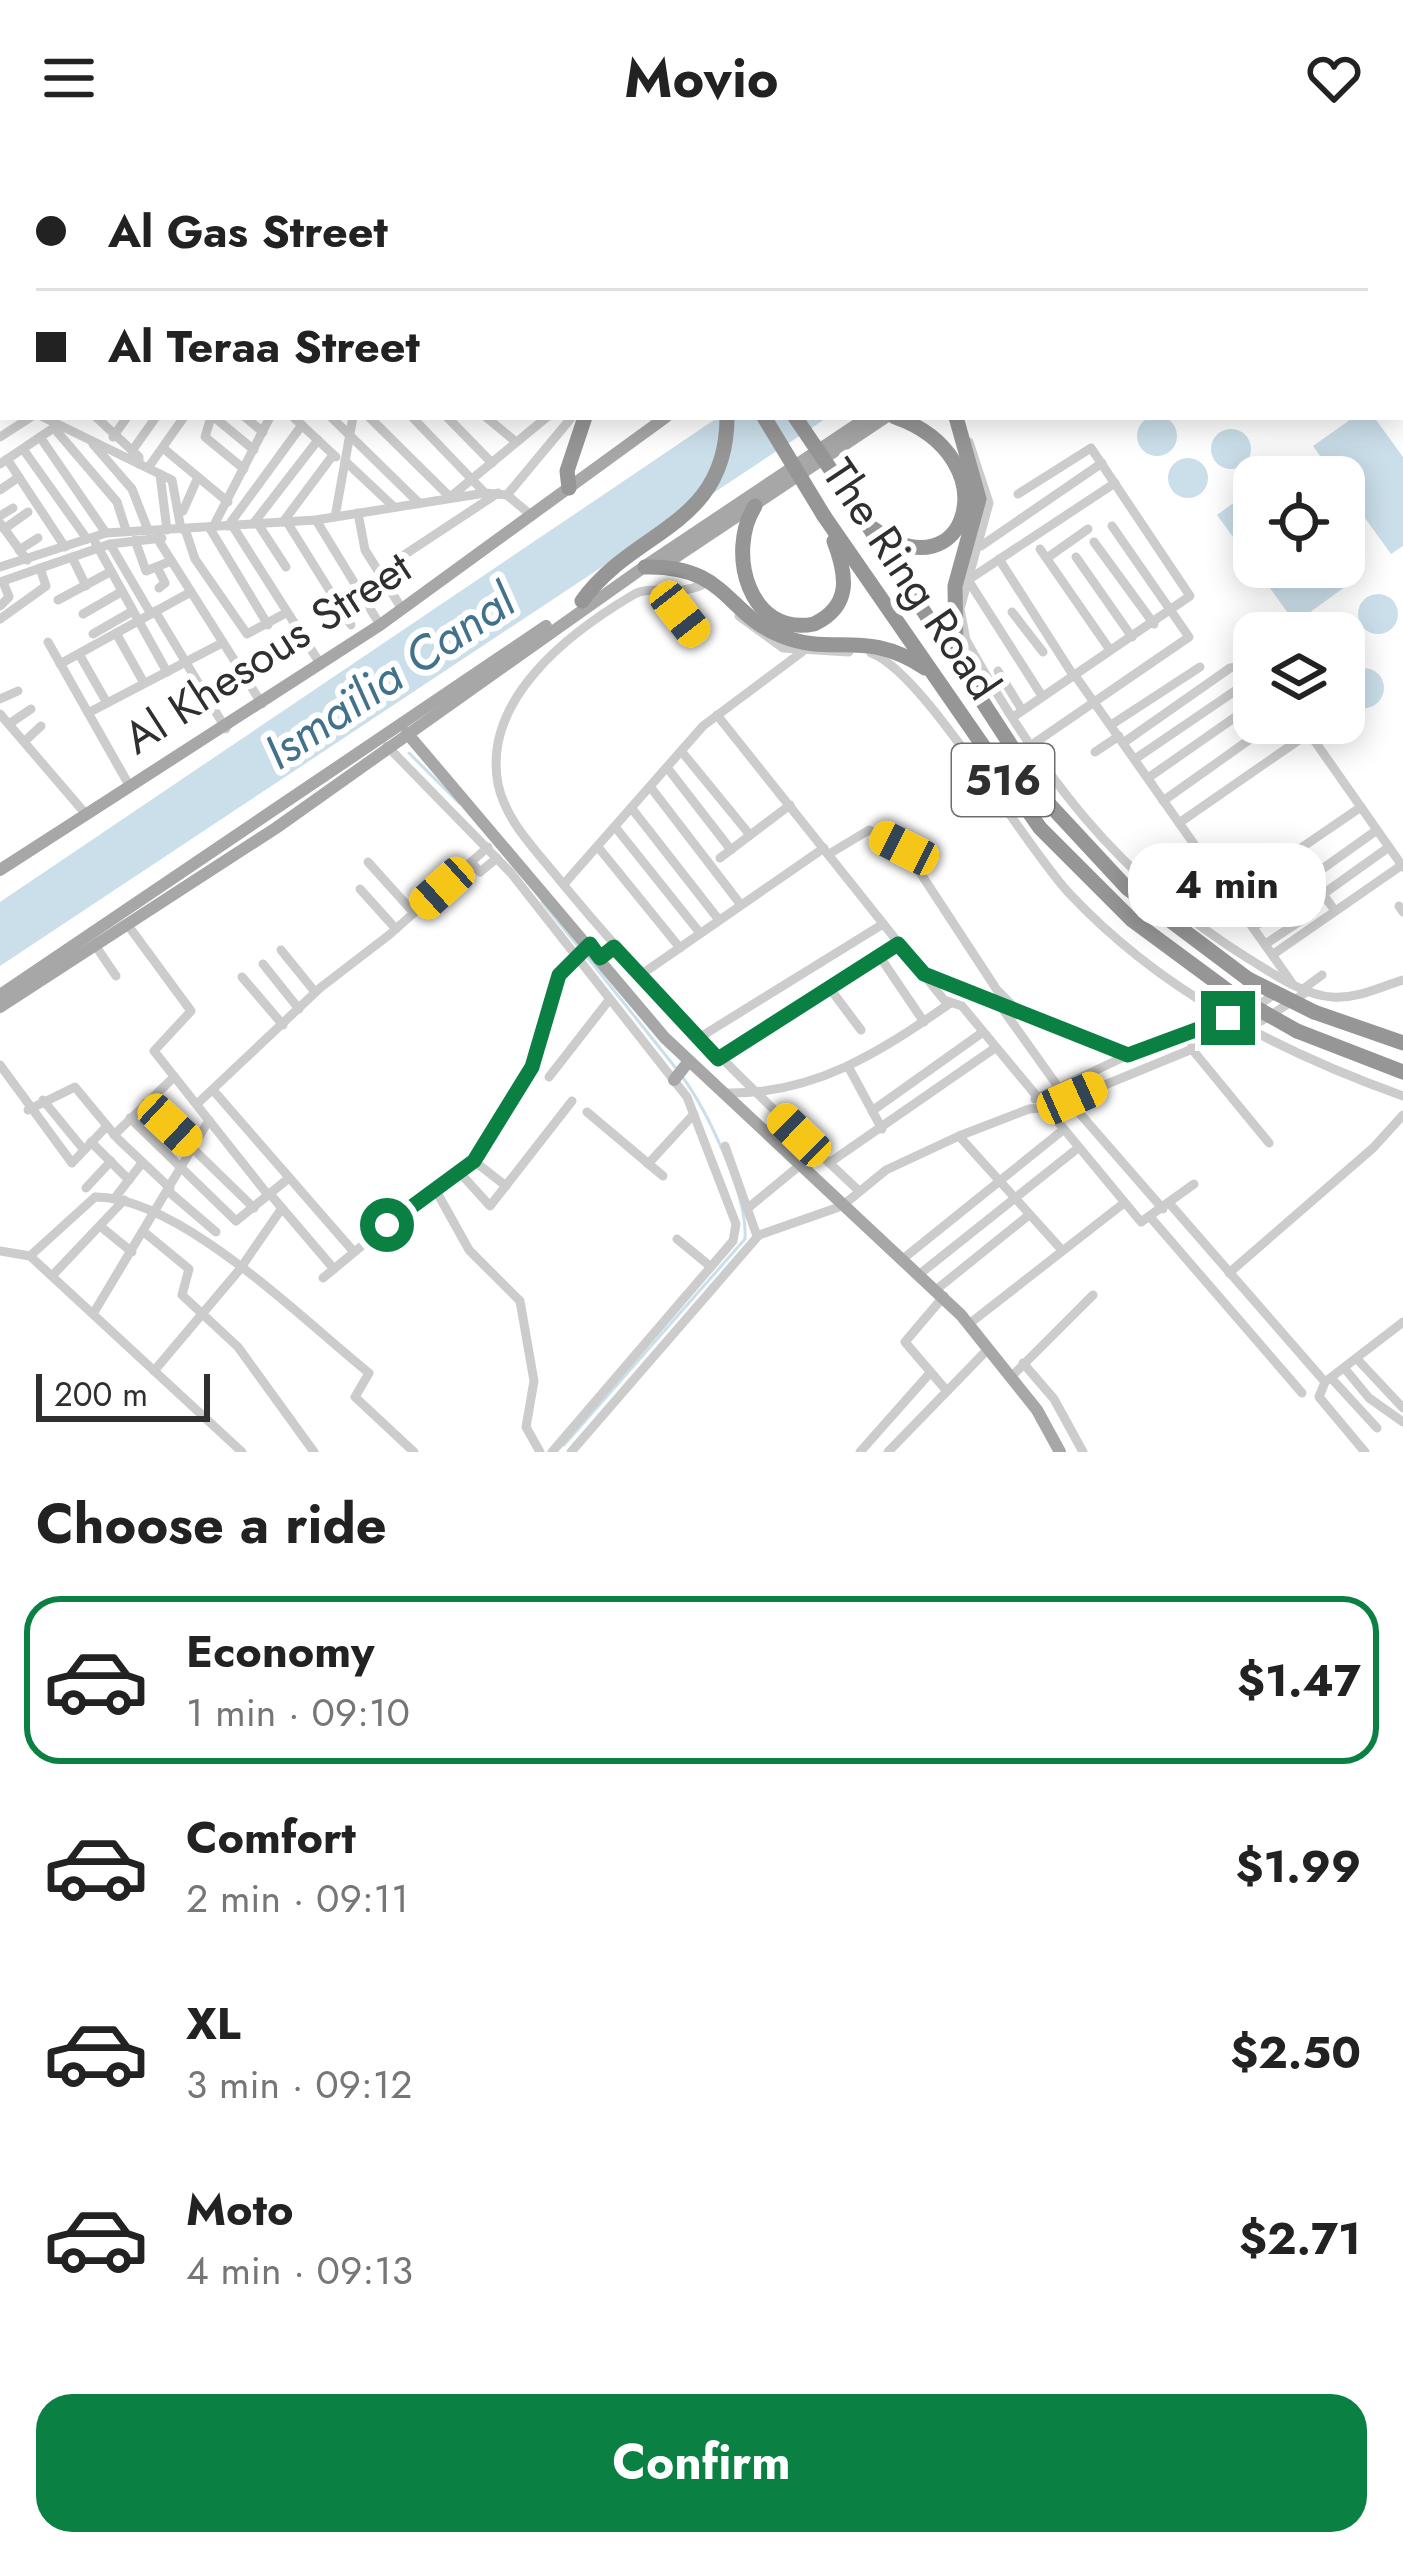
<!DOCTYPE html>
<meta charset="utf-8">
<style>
:root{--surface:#fff;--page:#f2f2f2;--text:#222;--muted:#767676;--line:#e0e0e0;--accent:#0b8043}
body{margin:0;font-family:Jost,sans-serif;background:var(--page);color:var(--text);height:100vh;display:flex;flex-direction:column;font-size:45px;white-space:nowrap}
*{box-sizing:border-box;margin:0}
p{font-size:39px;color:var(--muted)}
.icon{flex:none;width:66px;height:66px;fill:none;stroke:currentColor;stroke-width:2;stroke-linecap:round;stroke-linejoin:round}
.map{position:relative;height:1296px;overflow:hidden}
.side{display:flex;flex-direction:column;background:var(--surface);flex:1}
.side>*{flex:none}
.guide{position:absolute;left:0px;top:0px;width:1404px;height:264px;box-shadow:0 6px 30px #0003;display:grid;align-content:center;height:264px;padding:0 36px;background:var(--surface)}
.buttons{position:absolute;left:1233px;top:300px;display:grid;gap:24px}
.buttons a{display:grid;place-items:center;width:132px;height:132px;border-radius:24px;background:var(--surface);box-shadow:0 6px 30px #0003;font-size:60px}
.scale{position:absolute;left:36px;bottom:30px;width:174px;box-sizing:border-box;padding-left:12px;border:6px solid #2f2f2f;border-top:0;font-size:33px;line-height:42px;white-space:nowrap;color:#2f2f2f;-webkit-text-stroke:9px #fff;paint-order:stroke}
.end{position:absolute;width:54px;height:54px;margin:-27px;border:15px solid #0b8043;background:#fff;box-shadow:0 0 0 6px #fff}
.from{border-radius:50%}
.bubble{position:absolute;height:84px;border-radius:36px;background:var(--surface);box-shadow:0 6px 30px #0003;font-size:39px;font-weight:700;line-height:84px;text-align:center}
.car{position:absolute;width:36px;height:72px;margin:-36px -18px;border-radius:15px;box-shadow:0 0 9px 3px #0007;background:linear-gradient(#f5c518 24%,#345 0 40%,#f5c518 0 76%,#345 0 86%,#f5c518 0)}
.guide b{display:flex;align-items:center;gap:42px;height:114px;font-size:45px}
.guide b+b{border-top:3px solid var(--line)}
.guide i{width:30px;height:30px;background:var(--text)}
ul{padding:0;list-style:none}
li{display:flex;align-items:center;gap:36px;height:168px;margin:0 24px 18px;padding:0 12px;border:6px solid transparent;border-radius:36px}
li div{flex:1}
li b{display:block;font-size:45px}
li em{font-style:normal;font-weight:700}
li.on{border-color:var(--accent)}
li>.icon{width:108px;height:108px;stroke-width:1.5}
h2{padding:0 36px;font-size:54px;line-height:144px}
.action{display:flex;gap:24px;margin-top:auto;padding:24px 36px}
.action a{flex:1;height:138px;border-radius:36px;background:var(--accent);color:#fff;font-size:48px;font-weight:700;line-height:138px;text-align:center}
header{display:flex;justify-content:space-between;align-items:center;height:156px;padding:0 36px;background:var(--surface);font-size:54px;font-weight:700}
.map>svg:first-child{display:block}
</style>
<header><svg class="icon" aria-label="menu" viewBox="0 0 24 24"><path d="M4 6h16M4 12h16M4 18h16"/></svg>Movio<svg class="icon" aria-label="heart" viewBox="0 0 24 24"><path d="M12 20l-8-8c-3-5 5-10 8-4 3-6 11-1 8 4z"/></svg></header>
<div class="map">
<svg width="1403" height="1296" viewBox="0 0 1403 1296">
<rect width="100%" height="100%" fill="#fff"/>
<!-- water -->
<g fill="#cbdfea">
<circle cx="1157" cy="280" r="20"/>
<polygon points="828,261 0,810 0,746 717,262"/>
<polygon points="1354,261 1374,261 1403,301 1403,390 1391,398 1344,333 1344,321 1335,321 1313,290"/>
<circle cx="1231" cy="293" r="20"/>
<circle cx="1188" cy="322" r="20"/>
<polygon points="1254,332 1254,410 1217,359"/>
<polygon points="1255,411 1336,411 1349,428 1295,467"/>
<circle cx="1378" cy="458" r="20"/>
<circle cx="1364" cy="532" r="20"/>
</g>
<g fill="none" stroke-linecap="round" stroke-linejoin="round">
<!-- stream -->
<g stroke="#cbdfea" stroke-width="3">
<polyline points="409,597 459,647"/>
<polyline points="542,746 578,790"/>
<polyline points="584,797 675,911"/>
<path d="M564,1289L745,1083C748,1039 707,954 681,919"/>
</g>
<!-- minor -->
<g stroke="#ccc" stroke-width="9">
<polyline points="4,0 7,3"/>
<polyline points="33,0 36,3"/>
<polyline points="95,0 99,3"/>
<polyline points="131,0 135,3"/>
<polyline points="162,0 166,3"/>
<polyline points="215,0 221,3"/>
<polyline points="393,0 393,3"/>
<polyline points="569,0 578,3"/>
<polyline points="584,0 587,3"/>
<polyline points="647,0 650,3"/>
<polyline points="678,0 680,3"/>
<polyline points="708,0 710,3"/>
<polyline points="741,0 743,3"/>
<polyline points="772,0 775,3"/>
<polyline points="881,0 883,3"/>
<polyline points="912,0 914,3"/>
<polyline points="73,3 75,0"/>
<polyline points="201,3 203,0"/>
<polyline points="236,3 238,0"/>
<polyline points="262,3 264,0"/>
<polyline points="286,3 288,0"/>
<polyline points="311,3 313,0"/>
<polyline points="426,3 428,2"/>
<polyline points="597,3 600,0"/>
<polyline points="627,3 630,0"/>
<polyline points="791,3 794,0"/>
<polyline points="829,3 832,0"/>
<polyline points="869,3 872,0"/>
<polyline points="945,3 951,0"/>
<polyline points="997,3 1001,0"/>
<polyline points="0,27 3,30"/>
<polyline points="0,57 3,60"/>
<polyline points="0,92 3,95"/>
<polyline points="0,123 3,126"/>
<polyline points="0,138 3,135"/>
<polyline points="0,156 3,160"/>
<polyline points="0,198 3,194"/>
<polyline points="0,210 3,210"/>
<polyline points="0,241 3,242"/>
<polyline points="0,254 3,252"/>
<polyline points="43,261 172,324 181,373"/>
<polyline points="96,261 139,301 139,308"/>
<polyline points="211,261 205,281 244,313"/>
<polyline points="214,261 254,294"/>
<polyline points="245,261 263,276"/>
<polyline points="293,261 336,301"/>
<polyline points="331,261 419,347"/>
<polyline points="369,261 450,341"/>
<polyline points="412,261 485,337"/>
<polyline points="447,261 492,307"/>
<polyline points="486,261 516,286"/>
<polyline points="54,272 117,346 126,374"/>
<polyline points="0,281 31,261"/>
<polyline points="40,281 106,377"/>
<polyline points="113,281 127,261"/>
<path d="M969,286L989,347L960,453L966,484C1041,619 1117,721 1249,803C1274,818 1303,839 1332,841C1357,843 1380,831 1403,824"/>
<polyline points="93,288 132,333 148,374"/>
<polyline points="163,292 228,346"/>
<polyline points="23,293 87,383"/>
<polyline points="132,295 156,261"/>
<polyline points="7,303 65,391"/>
<polyline points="345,305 394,351"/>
<polyline points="0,308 58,269"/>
<polyline points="148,312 184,261"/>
<polyline points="160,318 167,374"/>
<polyline points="0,334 19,321"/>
<polyline points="507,339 572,261"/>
<polyline points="449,342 547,261"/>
<polyline points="183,355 198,321"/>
<polyline points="358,357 365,394 402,453"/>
<polyline points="0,360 13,352"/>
<polyline points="335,361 353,261"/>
<polyline points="316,364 380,469"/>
<polyline points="283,366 333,299"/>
<polyline points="287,366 351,469"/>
<polyline points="0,367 27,404"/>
<polyline points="253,368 318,284"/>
<polyline points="258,368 286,411"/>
<polyline points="232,369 321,509"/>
<polyline points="228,370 302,269"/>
<polyline points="209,371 268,469"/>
<polyline points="213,371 270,261"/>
<polyline points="4,373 28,356"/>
<polyline points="185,373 195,403 247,478 286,457"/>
<polyline points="157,382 262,548"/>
<polyline points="135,384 146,415 171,405"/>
<polyline points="95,386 167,516"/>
<polyline points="1094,386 1154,468"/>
<polyline points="110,388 151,458"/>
<polyline points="981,390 1102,307"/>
<polyline points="1040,393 1110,494"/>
<polyline points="19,394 38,382"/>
<polyline points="72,401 86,430"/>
<polyline points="1076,401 1132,481"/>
<polyline points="1047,402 1088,373"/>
<polyline points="398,403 498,337"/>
<polyline points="999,403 1073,519"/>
<polyline points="0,411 106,377 316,364 485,337 507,339 532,360"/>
<polyline points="157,411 165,427 159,432"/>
<polyline points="0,426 110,388 162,382"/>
<path d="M702,429C674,441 651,428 633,439C570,476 482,543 498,628C506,667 539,697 562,727C655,840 753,935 859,1035"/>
<polyline points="664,438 696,478"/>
<polyline points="58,444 110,416"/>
<polyline points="0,450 9,441 3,426"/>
<polyline points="155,455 226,573"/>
<polyline points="1012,456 1043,496"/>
<polyline points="83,458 121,436"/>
<polyline points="739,460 783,492 849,496"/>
<polyline points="0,463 46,430 40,412"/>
<polyline points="116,477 144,527"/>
<polyline points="93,478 131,456"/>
<polyline points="48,486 129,629"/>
<path d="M871,497C923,515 1021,685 1068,736C1160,835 1278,895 1403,940"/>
<polyline points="79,498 107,547"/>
<polyline points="60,508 189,437"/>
<polyline points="998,515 1022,554"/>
<polyline points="1074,518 1292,827"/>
<polyline points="1042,540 968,424 1115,327"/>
<polyline points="0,543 18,535"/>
<polyline points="88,557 222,487"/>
<polyline points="0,558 84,656"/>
<polyline points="717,559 944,844 962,850 1141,1066 1194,1028"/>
<polyline points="1013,561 1190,440 1091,292 1018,338"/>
<polyline points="1302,567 1403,711"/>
<polyline points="9,568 31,553"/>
<polyline points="1111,569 1200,511"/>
<polyline points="25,585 41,570"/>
<polyline points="1123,587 1230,512 1254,509"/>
<polyline points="1033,588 1189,481 1112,370"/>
<polyline points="387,590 511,717 687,941 736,1068 733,1085 552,1296"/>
<polyline points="682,596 750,679"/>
<polyline points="1095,596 1119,580"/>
<polyline points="1135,603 1254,522"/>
<polyline points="669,614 731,694"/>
<polyline points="1148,622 1254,548"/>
<polyline points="652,633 741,749"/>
<polyline points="1163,645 1273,567"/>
<polyline points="633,654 719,764"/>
<polyline points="1179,667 1309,577"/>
<polyline points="616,672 700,777"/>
<polyline points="598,691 680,792"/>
<polyline points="829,698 869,674 904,692 997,834 1015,852"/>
<polyline points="720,702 790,649"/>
<polyline points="368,706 414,757"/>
<polyline points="471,706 480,716 497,702"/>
<polyline points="564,728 703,570 802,496"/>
<polyline points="360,733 396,773"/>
<polyline points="1232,739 1361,651"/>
<polyline points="1312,746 1389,691"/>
<polyline points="1399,750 1403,756"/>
<polyline points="1335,755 1311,721 1377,674"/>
<polyline points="127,768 191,855 154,895 268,1039"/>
<polyline points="1255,770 1280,753"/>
<polyline points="1267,787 1312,757"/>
<polyline points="95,789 116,820"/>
<polyline points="281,794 315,836"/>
<polyline points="1275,797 1402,709"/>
<polyline points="880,801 924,866"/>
<polyline points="263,808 299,853"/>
<polyline points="927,819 1128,899"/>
<polyline points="639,820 824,692"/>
<polyline points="242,821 283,869"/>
<polyline points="1303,833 1322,819"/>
<polyline points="831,834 861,874"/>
<polyline points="999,848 1059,932"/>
<polyline points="697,883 883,768"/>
<polyline points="1191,892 1269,987"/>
<polyline points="718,903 898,788"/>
<polyline points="0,909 72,1007 107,970"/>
<polyline points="849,912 882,973"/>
<polyline points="549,921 609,844"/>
<polyline points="213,934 354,1096"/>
<path d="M726,937C814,939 880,896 949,848"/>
<polyline points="1035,943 1128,899 1255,852 1277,836"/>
<polyline points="43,944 84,994"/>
<polyline points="1068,944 1163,1053"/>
<polyline points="146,947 254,1052"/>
<polyline points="197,948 320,832 389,779 488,691"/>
<polyline points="28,954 75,931 118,983 170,1032"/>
<polyline points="872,955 983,876"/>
<polyline points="587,956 663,1020"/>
<polyline points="130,962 236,1065 289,1022"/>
<polyline points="114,979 174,921"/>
<polyline points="959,980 1061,1093"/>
<polyline points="91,986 129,1024"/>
<polyline points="725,990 757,1080"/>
<polyline points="474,1005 506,1030"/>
<polyline points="829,1007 995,892"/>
<polyline points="648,1008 694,958"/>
<polyline points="461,1018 490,1050 572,945"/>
<polyline points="434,1031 469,1094 520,1145 534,1225 526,1271 540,1296"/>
<polyline points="86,1032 111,1005"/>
<polyline points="168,1035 216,1076"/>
<polyline points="270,1038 334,1113"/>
<polyline points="114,1043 142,1007"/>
<polyline points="1170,1048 1325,1226"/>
<polyline points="748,1052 799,1010"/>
<polyline points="1151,1062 1302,1237"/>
<polyline points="100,1070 132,1096"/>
<polyline points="144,1076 189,1113 182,1139 238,1191 314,1296"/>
<polyline points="677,1083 711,1111"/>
<polyline points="0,1095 30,1100 242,1296"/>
<path d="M30,1100L95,1041C179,1040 303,1164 369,1217L355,1241L414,1296"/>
<polyline points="904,1102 1063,974"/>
<polyline points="921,1117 1078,992"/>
<polyline points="1229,1117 1373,992 1403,959"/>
<polyline points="52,1120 124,1044"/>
<polyline points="323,1122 427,1036 470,1010 532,911 551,835 581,794"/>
<polyline points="937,1133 1029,1059"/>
<polyline points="944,1140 905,1186 946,1234"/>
<polyline points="93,1158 209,964"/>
<polyline points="969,1168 1124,1047"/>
<polyline points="1358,1204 1403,1252"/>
<polyline points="1023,1207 1054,1243 1083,1296"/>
<polyline points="1346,1214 1369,1242 1403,1266"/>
<polyline points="154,1215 240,1113 282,1052"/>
<polyline points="1012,1220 1093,1139"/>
<polyline points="1332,1223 1377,1272"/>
<polyline points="1325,1226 1403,1166"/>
<polyline points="1325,1226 1319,1241 1365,1296"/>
<polyline points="571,1296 759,1079 842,1050 886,1014 959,980 1029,953 1051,951 1263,864 1308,835"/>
<polyline points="860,1296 930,1217"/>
<polyline points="888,1296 989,1192"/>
</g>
<!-- major -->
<g stroke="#a7a7a7" stroke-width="12">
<polyline points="1041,3 1045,0"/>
<polyline points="1062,3 1067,0"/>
<polyline points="1241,3 1246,0"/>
<polyline points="1260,3 1264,0"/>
<polyline points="658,406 673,403 886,261"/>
<polyline points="407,577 665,882 961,1159 1037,1254 1060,1296"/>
<polyline points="0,714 380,469 666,261"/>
<polyline points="0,839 546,470"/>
<polyline points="0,851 276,672 651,406 868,261"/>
<polyline points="674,924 689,905"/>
</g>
<!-- highway -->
<g stroke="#969696" stroke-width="15">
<polyline points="470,0 476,3"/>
<polyline points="513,0 519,3"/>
<polyline points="956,261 979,343 955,430 956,495"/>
<polyline points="569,332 567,315 585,261"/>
<polyline points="852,345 1049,648 1127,732 1248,823"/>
<path d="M755,350C726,396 749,481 814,468C852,450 847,419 834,385"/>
<polyline points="824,360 1040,672 1132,764 1235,840"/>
<path d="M874,373C967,441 1011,302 895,261"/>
<path d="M645,411C728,409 725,458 782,480C834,501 865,472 925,512"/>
<path d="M582,445C633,373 727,371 727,261"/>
<polyline points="1314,856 1403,887"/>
<polyline points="1297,875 1403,916"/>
</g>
<!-- highway-bridge -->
<g stroke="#969696" stroke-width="15">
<polyline points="764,261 824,360"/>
<polyline points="795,261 852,345"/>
<polyline points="1248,823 1314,856"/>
<polyline points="1235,840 1297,875"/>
</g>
</g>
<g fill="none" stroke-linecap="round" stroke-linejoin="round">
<!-- route -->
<polyline stroke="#0b8043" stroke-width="15" points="387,1069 474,1005 532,911 559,819 590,788 600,802 614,791 718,903 898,788 924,818 1128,899 1228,862"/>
</g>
<g text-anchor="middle" stroke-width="12" stroke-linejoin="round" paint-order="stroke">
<!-- shield labels -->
<rect fill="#fff" stroke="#6d6d6d" stroke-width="3" x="952" y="588" width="102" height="72" rx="9"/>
<g font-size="42" font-weight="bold" fill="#2f2f2f">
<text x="1003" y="639">516</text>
</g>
<!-- street labels -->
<g font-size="45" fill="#2f2f2f" stroke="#fff">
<text transform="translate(912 423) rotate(56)" y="16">The Ring Road</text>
<text transform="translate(267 496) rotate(-33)" y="16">Al Khesous Street</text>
</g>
<!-- water labels -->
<g font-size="48" font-style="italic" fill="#42718c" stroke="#fff">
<text transform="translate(389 520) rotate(-34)" y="17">Ismaïlia Canal</text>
</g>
</g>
</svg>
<div class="buttons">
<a><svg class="icon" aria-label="locate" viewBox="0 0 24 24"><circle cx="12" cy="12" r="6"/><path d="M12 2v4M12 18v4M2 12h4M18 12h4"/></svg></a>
<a><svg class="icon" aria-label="layers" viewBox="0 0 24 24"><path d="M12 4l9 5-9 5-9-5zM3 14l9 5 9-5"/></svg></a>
</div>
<div class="scale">200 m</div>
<i class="end from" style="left:387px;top:1069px"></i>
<i class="end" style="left:1228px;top:862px"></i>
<div class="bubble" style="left:1128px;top:687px;width:198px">4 min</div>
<i class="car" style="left:680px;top:458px;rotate:142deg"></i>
<i class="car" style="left:904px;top:692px;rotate:297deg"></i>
<i class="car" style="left:442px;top:732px;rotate:228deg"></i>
<i class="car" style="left:1072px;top:942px;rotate:66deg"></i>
<i class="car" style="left:170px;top:969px;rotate:133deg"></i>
<i class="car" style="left:799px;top:979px;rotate:314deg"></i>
<div class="guide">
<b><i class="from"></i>Al Gas Street</b>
<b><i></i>Al Teraa Street</b>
</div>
</div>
<section class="side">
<h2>Choose a ride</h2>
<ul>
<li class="on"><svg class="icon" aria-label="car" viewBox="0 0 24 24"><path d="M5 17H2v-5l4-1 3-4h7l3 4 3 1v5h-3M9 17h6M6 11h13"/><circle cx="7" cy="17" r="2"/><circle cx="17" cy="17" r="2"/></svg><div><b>Economy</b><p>1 min · 09:10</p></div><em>$1.47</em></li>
<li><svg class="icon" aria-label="car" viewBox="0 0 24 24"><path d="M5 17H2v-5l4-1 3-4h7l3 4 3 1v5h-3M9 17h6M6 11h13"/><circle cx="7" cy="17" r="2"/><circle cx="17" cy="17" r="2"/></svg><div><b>Comfort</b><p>2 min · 09:11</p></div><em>$1.99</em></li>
<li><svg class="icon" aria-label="car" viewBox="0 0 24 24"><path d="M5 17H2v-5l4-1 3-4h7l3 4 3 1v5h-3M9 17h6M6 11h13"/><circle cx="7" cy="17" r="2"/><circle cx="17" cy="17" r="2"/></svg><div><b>XL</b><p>3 min · 09:12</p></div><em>$2.50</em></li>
<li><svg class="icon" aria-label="car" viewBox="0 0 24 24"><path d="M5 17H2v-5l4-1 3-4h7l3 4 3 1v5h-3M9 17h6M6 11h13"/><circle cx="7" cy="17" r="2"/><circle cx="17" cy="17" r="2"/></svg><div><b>Moto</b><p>4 min · 09:13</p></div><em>$2.71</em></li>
</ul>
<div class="action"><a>Confirm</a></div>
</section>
